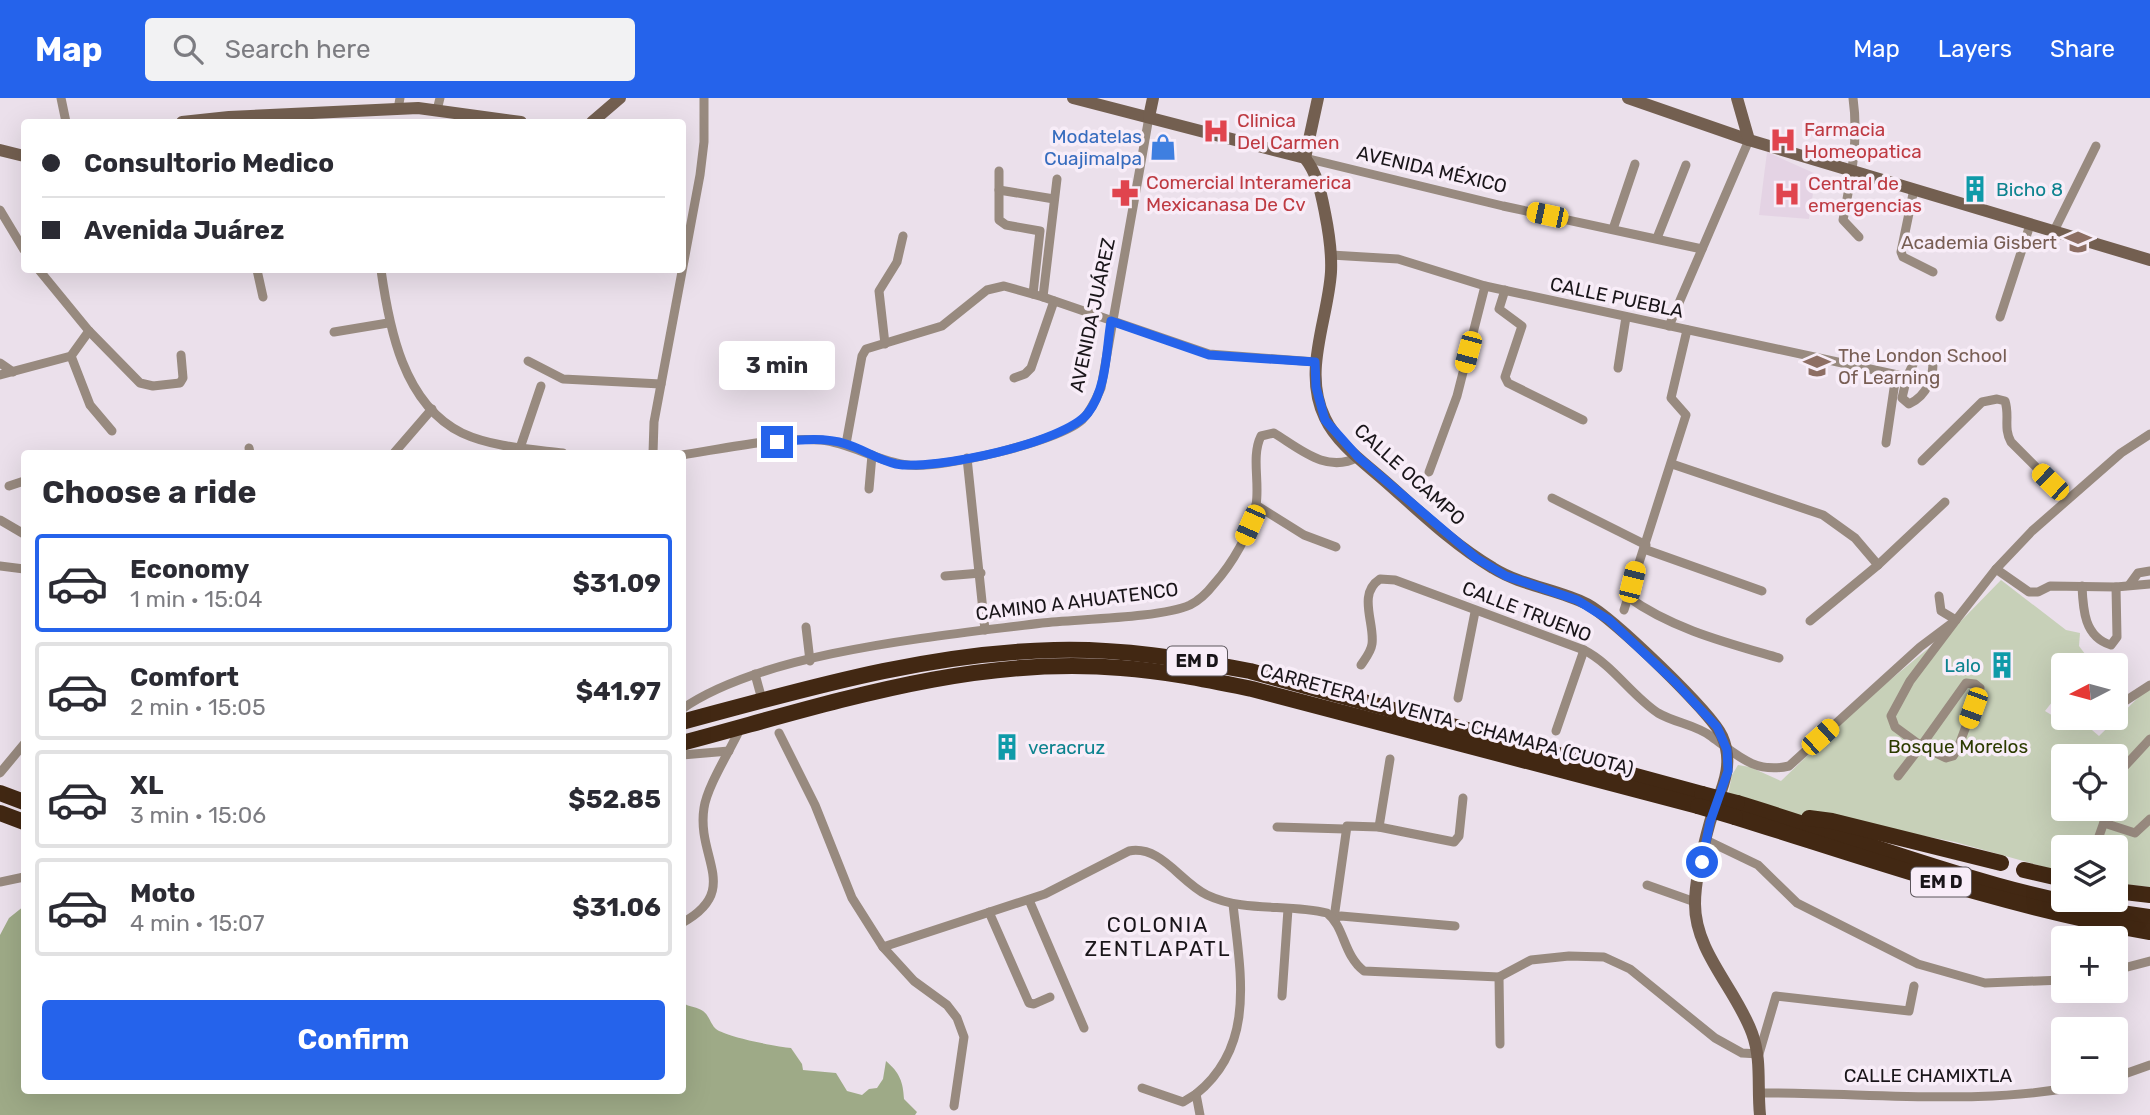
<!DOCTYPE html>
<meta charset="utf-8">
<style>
:root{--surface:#fff;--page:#f2f2f3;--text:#2b2b33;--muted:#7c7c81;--line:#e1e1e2;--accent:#2563eb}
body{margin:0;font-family:Rubik,sans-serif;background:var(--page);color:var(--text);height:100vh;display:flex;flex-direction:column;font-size:26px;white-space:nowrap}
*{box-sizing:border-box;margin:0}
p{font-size:23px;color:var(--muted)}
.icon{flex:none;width:38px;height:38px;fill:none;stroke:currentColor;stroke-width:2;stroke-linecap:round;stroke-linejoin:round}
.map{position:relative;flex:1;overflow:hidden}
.details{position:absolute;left:21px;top:352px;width:665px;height:644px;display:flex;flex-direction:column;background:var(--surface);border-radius:7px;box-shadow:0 7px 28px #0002}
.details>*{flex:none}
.top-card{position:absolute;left:21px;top:21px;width:665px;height:154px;border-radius:7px;box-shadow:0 7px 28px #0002;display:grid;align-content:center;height:154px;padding:0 21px;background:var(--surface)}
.needle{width:46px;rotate:264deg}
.controls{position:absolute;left:2051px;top:555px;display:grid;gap:14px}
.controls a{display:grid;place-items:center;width:77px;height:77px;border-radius:7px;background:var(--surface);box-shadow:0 7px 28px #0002;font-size:35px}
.end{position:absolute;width:32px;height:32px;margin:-16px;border:9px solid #2563eb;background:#fff;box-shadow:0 0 0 4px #fff}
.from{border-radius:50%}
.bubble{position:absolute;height:49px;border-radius:7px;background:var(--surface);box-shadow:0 7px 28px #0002;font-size:23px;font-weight:700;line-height:49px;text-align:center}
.car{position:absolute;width:21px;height:42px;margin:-21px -10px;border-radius:9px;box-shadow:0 0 5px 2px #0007;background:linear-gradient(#f5c518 24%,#345 0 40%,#f5c518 0 76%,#345 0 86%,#f5c518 0)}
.top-card b{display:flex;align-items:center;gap:24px;height:66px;font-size:26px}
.top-card b+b{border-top:2px solid var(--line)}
.top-card i{width:18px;height:18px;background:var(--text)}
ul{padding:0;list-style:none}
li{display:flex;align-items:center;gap:21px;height:98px;margin:0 14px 10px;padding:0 7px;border:4px solid var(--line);border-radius:7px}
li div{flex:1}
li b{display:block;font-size:26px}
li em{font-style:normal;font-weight:700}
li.current{border-color:var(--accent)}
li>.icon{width:63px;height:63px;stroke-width:1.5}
h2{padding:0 21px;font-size:32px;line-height:84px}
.primary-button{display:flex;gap:14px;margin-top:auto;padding:14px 21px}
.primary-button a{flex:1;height:80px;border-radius:7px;background:var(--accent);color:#fff;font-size:28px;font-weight:700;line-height:80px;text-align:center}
header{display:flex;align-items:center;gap:42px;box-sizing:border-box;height:98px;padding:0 35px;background:var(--accent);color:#fff}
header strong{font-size:33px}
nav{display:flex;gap:38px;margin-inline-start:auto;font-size:24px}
.search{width:490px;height:63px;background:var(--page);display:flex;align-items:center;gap:18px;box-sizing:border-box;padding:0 24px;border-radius:7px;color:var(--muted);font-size:26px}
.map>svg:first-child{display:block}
</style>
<header>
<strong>Map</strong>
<div class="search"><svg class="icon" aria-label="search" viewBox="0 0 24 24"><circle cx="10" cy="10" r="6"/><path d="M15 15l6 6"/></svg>Search here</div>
<nav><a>Map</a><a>Layers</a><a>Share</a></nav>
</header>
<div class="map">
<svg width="2150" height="1017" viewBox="0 0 2150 1017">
<rect width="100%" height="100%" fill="#ebe0eb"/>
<!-- built -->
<polygon fill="#e4d3e4" points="1767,54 1816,76 1809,121 1759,117"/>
<!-- green -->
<path fill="#c7d0b8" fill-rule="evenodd" d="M2001,482L2066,532L2080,535L2079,548L2091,564L2088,567H2063V590L2045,613L2068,627L2078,620L2099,638L2150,588V789L2116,785V749H2063V774L1955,744L1827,719L1794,717L1728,697L1732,677L1738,667L1750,669L1781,683L1861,606L1959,525ZM2063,658H2116V710H2063Z"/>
<!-- forest -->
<path fill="#9eaa87" d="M24,808V992H682L683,905C689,909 698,909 703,913C709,917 711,927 716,931C726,939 778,949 791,950L802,966L803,972L836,975L847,993L862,997L869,991L877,990L883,981L886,963C900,975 903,984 904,1001L917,1014L915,1017H0V837L9,820Z"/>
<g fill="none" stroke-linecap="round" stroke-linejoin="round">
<!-- street -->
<g stroke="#988a7f" stroke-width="9">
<polyline points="61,0 66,24"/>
<path d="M1853,0C1859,42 1851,81 1843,122L1859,139"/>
<polyline points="398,11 400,0"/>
<polyline points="437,12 440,0"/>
<polyline points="1305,60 1503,108 1702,151"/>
<polyline points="999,73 999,122 1006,127 1040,133 1033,196"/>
<polyline points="1914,91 1901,154 1903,159 1933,174"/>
<polyline points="999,92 1054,101"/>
<polyline points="0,112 24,152"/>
<polyline points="1613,131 1635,66"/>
<polyline points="2054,133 2096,48"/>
<polyline points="1657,140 1686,67"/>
<path d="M1331,157L1398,161L1485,188L1907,279L1918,256L1931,257C1937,275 1927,298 1909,306L1902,300L1907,279"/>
<polyline points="39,172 89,233 140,285 153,288 180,285 183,280 181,257"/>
<polyline points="257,172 263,199"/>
<path d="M381,172C389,229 403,306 462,335C492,349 530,351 563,355"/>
<polyline points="1505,192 1499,211 1522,228 1505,279 1508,285 1583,322"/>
<polyline points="1043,199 1057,81"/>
<polyline points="2000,219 2030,127"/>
<polyline points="1669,228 1749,42"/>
<polyline points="334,234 388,225"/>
<polyline points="885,246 879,193 897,164 903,138"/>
<polyline points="71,258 90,307 112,333"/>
<polyline points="528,263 563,281 661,286"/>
<polyline points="0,265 13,274"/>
<polyline points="1618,270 1626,219"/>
<polyline points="0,277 71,258 89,233"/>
<polyline points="1014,280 1025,276 1031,270 1054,203"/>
<polyline points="1886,345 1896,277"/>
<polyline points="846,346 862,258 866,251 942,228 987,192 1004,188 1043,199 1209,256 1316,264"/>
<polyline points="249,350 250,355"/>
<polyline points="520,350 541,288"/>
<polyline points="394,355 432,311"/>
<polyline points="653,355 654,324 700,77 704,44 704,0"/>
<path d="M682,357C727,350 775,339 821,342C852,345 877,364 908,367C941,371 1058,344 1082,322C1091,313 1096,301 1101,290L1149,19"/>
<polyline points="967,360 985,532"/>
<path d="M1922,363L1982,304L1997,301L2005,303C2010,318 2003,330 2011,344L2068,401"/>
<polyline points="1672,366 1823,417 1855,440 1878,467"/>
<polyline points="1429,374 1457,298 1485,188"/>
<polyline points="9,388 24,383"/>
<polyline points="869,391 872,357"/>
<polyline points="1552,400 1646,447"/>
<polyline points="1256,407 1304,437 1336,449"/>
<polyline points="0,422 24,436"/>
<polyline points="1644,451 1762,493"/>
<polyline points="0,468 24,471"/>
<polyline points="1996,471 2029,494 2038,494 2050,488 2116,489 2150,486"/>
<polyline points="945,478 981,475"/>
<polyline points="2130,486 2138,475 2150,473"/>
<path d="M2082,488C2083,511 2084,539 2111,547L2117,539L2116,489"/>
<path d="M1628,499C1672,531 1728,545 1779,560"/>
<polyline points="1624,512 1686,317 1671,300 1687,232"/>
<polyline points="1810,523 1878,467 1945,404"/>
<polyline points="806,529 810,563"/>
<path d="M1361,567C1365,561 1371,554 1372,546C1375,525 1357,496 1380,481L1395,482L1584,552C1613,567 1631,597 1658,615C1675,625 1697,627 1712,639C1737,657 1755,676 1789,668L1920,549L1956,522L1996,471L2032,433L2121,355L2150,336"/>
<polyline points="755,576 761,598"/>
<polygon points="1966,585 1975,586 1980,590 1958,650 1953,658 1946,660 1921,648"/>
<polyline points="1458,600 1475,514"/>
<polyline points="2116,609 2150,587"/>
<path d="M682,611C765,553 941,538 1042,525C1077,521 1162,520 1190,507C1200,502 1207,495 1214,486C1232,466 1251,434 1256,407C1260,385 1251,358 1261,338L1274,335C1300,351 1327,376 1358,359"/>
<polyline points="1556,633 1584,552"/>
<polyline points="779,635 815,707 852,800 883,849 914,883 947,907 957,920 964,939 954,1008"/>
<polyline points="682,657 729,653"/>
<polyline points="0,675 24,646"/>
<polyline points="1898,678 1921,648 1895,629 1891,618 1910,583 1956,522 1941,513 1939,498"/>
<polyline points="2116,688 2124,669 2150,641"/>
<polyline points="2104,725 2135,735 2150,721"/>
<polyline points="1277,729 1345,731"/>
<polyline points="1379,729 1390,661"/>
<polyline points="2098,741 2109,710"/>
<polyline points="1706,742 1758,767 1797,805 1918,866 1985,885 2063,882"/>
<polyline points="0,784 24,779"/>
<polyline points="1647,787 1695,804"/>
<polyline points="1029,802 1084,930"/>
<polyline points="989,814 1029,905 1034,906 1050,899"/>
<path d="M682,825C742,792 696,760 704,710C707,689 728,656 738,635"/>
<polyline points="1455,828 1341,818 1334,820 1347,728 1379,729 1454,744 1459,738 1463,700"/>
<path d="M883,849L1045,796L1129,753C1161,747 1180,784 1207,797C1245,815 1288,805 1327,815C1345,829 1343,857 1364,873L1499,879L1531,862L1569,858L1604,859L1630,871L1715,940L1742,955L1759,956L1776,898L1909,913L1914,888"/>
<polyline points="2116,872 2150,863"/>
<polyline points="1499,879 1500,946"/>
<polyline points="1282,898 1288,811"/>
<polyline points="2116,979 2150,967"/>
<polyline points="1142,990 1183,1004 1196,996"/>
<path d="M1758,995C1870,994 1988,1010 2098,984"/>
<path d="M1200,1017L1196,996C1257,947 1240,874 1233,806"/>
</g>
<!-- secondary -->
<g stroke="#735f50" stroke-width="12">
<polyline points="1073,0 1305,60"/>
<polyline points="1628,0 1749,42 2150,162"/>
<polyline points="1737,0 1749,42"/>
<polyline points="1149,19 1153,0"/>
<polyline points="182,24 229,19 418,10 521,24"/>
<polyline points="592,24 620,0"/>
<polyline points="0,52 24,58"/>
<path d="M1305,60C1318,77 1321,95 1325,115C1329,135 1332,154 1331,174C1328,222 1302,274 1325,320C1337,346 1366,366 1386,384C1420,414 1454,447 1493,470C1522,488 1557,491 1587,506C1613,520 1710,613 1722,638C1736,669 1719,695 1710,724C1703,749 1695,780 1695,806C1695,854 1736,891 1752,935C1762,962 1757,989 1760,1017"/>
<polyline points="1305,60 1318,0"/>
</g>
<!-- highway -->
<g stroke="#422813" stroke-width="16">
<path d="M682,624C805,591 926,555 1054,552C1120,550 1185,561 1250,573L1702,696"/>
<path d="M682,645C826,607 970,557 1121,570C1165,573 1208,582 1252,591L1698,708"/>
<polyline points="0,695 24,704"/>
<path d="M1737,705C1873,746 2009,802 2150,819"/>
<polyline points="0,715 24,724"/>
<path d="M1735,719C1873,762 2008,810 2150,834"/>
<polyline points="1809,720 1832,723 2001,765"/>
<polyline points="2024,772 2063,781"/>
<polyline points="2116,793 2150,797"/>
</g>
<!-- highway-bridge -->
<g stroke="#422813" stroke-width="16">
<polyline points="1702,696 1737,705"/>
<polyline points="1698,708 1735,719"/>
</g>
</g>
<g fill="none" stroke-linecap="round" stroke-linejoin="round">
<!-- route -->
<path stroke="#2563eb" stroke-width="9" d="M777,344C799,342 824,339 846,346C863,351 878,362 896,366C933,373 1065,345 1088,315C1107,290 1106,253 1111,223L1209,257L1315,264L1316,289L1325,322L1358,359L1476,460L1506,478L1577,502L1609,522L1675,584L1717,629L1727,652L1728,673L1710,724L1702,764"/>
</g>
<!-- icons -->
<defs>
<symbol id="hospital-bare" viewBox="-9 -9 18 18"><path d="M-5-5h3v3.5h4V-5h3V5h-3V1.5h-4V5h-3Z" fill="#e0444e" stroke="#f8edf8" stroke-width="2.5" paint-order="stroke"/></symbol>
<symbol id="shop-bare" viewBox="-9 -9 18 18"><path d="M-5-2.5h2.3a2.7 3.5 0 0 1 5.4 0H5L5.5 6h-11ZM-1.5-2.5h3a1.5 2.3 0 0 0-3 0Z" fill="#3f7fe0" stroke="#f8edf8" stroke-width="2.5" paint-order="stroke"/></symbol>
<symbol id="building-bare" viewBox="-9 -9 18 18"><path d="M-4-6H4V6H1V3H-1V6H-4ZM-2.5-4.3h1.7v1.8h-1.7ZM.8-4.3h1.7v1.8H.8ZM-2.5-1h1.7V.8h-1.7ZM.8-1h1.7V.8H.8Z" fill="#0f9aa8" stroke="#f8edf8" stroke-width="2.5" paint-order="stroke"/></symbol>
<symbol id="pharmacy-bare" viewBox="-9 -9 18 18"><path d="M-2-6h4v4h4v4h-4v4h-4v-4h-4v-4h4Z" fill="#e0444e" stroke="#f8edf8" stroke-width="2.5" paint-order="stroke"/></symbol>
<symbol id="university-bare" viewBox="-9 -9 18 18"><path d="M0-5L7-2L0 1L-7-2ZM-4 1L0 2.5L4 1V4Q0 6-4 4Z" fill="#8d6e63" stroke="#f8edf8" stroke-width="2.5" paint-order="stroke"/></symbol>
<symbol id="school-bare" viewBox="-9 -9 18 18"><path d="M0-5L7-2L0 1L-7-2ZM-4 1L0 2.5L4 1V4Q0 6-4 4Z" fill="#8d6e63" stroke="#f8edf8" stroke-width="2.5" paint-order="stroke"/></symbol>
</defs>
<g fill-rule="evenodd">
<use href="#hospital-bare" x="1197" y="14" width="38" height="38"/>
<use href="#hospital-bare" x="1764" y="23" width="38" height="38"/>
<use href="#shop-bare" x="1144" y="30" width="38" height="38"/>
<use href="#building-bare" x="1956" y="72" width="38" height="38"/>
<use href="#pharmacy-bare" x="1106" y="76" width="38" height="38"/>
<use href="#hospital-bare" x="1768" y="77" width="38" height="38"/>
<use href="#university-bare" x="2059" y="125" width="38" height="38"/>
<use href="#school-bare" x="1798" y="249" width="38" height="38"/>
<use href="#building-bare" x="1983" y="548" width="38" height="38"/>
<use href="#building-bare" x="988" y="630" width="38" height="38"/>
</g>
<g text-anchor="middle" stroke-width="7" stroke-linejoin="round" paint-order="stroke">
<!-- shield labels -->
<g fill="#f8edf8" stroke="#5c565c" stroke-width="2">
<rect x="1167" y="548.5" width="60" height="29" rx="5"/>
<rect x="1911" y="769.5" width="60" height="29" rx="5"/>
</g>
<g font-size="18" font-weight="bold" fill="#191519">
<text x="1197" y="569">EM D</text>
<text x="1941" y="790">EM D</text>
</g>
<!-- health labels -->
<g font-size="19" fill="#be3a42" stroke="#f8edf8" text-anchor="start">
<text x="1237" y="29">Clinica<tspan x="1237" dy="22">Del Carmen</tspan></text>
<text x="1804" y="38">Farmacia<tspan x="1804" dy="22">Homeopatica</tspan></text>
<text x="1146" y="91">Comercial Interamerica<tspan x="1146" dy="22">Mexicanasa De Cv</tspan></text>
<text x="1808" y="92">Central de<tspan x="1808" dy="22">emergencias</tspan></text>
</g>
<!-- shop labels -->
<g font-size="19" fill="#366cbe" stroke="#f8edf8" text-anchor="end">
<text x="1142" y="45">Modatelas<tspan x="1142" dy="22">Cuajimalpa</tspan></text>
</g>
<!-- street labels -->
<g font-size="19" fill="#191519" stroke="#f8edf8">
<text transform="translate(1432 71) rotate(13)" y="7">AVENIDA MÉXICO</text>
<text transform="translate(1617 199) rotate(12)" y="7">CALLE PUEBLA</text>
<text transform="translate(1092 217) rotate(-78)" y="7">AVENIDA JUÁREZ</text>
<text transform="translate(1410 376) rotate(42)" y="7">CALLE OCAMPO</text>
<text transform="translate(1077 503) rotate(-7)" y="7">CAMINO A AHUATENCO</text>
<text transform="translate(1527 513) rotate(21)" y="7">CALLE TRUENO</text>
<text transform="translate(1447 621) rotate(15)" y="7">CARRETERA LA VENTA - CHAMAPA (CUOTA)</text>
<text x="1928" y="984">CALLE CHAMIXTLA</text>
</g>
<!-- culture labels -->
<g font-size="19" fill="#0d838f" stroke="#f8edf8" text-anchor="start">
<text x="1996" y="98">Bicho 8</text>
<text x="1981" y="574" text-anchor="end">Lalo</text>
<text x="1028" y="656">veracruz</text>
</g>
<!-- education labels -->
<g font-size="19" fill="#785e54" stroke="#f8edf8" text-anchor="end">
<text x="2057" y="151">Academia Gisbert</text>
<text x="1838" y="264" text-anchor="start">The London School<tspan x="1838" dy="22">Of Learning</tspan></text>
</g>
<!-- park labels -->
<g font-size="19" fill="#2c3b00" stroke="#f8edf8">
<text x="1958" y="655">Bosque Morelos</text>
</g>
<!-- neighbourhood labels -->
<g font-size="21" letter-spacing="2" fill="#191519" stroke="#f8edf8">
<text x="1158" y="834">COLONIA<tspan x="1158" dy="24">ZENTLAPATL</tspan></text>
</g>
</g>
</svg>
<div class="controls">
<a><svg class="needle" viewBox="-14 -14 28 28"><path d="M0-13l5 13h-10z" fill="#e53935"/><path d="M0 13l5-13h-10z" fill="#7c7c81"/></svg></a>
<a><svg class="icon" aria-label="locate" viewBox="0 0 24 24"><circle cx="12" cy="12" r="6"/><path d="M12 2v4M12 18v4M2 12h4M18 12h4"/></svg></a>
<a><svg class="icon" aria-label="layers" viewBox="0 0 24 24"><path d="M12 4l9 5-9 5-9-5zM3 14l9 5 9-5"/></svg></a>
<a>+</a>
<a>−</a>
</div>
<i class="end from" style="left:1702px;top:764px"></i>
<i class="end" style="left:777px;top:344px"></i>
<div class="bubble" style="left:719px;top:243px;width:116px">3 min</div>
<i class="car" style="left:1547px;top:117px;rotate:282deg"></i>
<i class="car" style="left:1468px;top:254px;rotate:195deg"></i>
<i class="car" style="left:2050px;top:384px;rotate:314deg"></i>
<i class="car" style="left:1250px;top:427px;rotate:204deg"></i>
<i class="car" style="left:1632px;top:484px;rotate:14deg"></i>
<i class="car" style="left:1973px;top:610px;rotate:200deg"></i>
<i class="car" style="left:1820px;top:639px;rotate:48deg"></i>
<div class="top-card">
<b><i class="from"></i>Consultorio Medico</b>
<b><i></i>Avenida Juárez</b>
</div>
<section class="details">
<h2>Choose a ride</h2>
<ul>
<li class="current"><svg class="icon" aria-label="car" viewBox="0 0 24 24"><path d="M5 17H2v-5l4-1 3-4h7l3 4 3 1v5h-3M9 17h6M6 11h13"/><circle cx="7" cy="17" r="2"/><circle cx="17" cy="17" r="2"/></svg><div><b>Economy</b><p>1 min · 15:04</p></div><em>$31.09</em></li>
<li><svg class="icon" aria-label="car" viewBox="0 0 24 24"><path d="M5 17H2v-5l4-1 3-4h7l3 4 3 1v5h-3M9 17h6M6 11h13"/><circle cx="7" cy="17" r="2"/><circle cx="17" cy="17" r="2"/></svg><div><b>Comfort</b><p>2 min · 15:05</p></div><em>$41.97</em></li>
<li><svg class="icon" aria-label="car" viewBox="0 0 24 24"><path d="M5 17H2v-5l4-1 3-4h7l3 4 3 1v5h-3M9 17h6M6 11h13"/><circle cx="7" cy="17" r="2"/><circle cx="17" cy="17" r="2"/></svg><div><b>XL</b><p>3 min · 15:06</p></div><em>$52.85</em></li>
<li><svg class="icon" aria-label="car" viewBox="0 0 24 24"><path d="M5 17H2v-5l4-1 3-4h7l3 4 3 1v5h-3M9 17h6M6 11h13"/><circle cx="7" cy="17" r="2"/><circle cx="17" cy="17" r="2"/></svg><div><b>Moto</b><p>4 min · 15:07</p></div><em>$31.06</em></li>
</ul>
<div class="primary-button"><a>Confirm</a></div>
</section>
</div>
